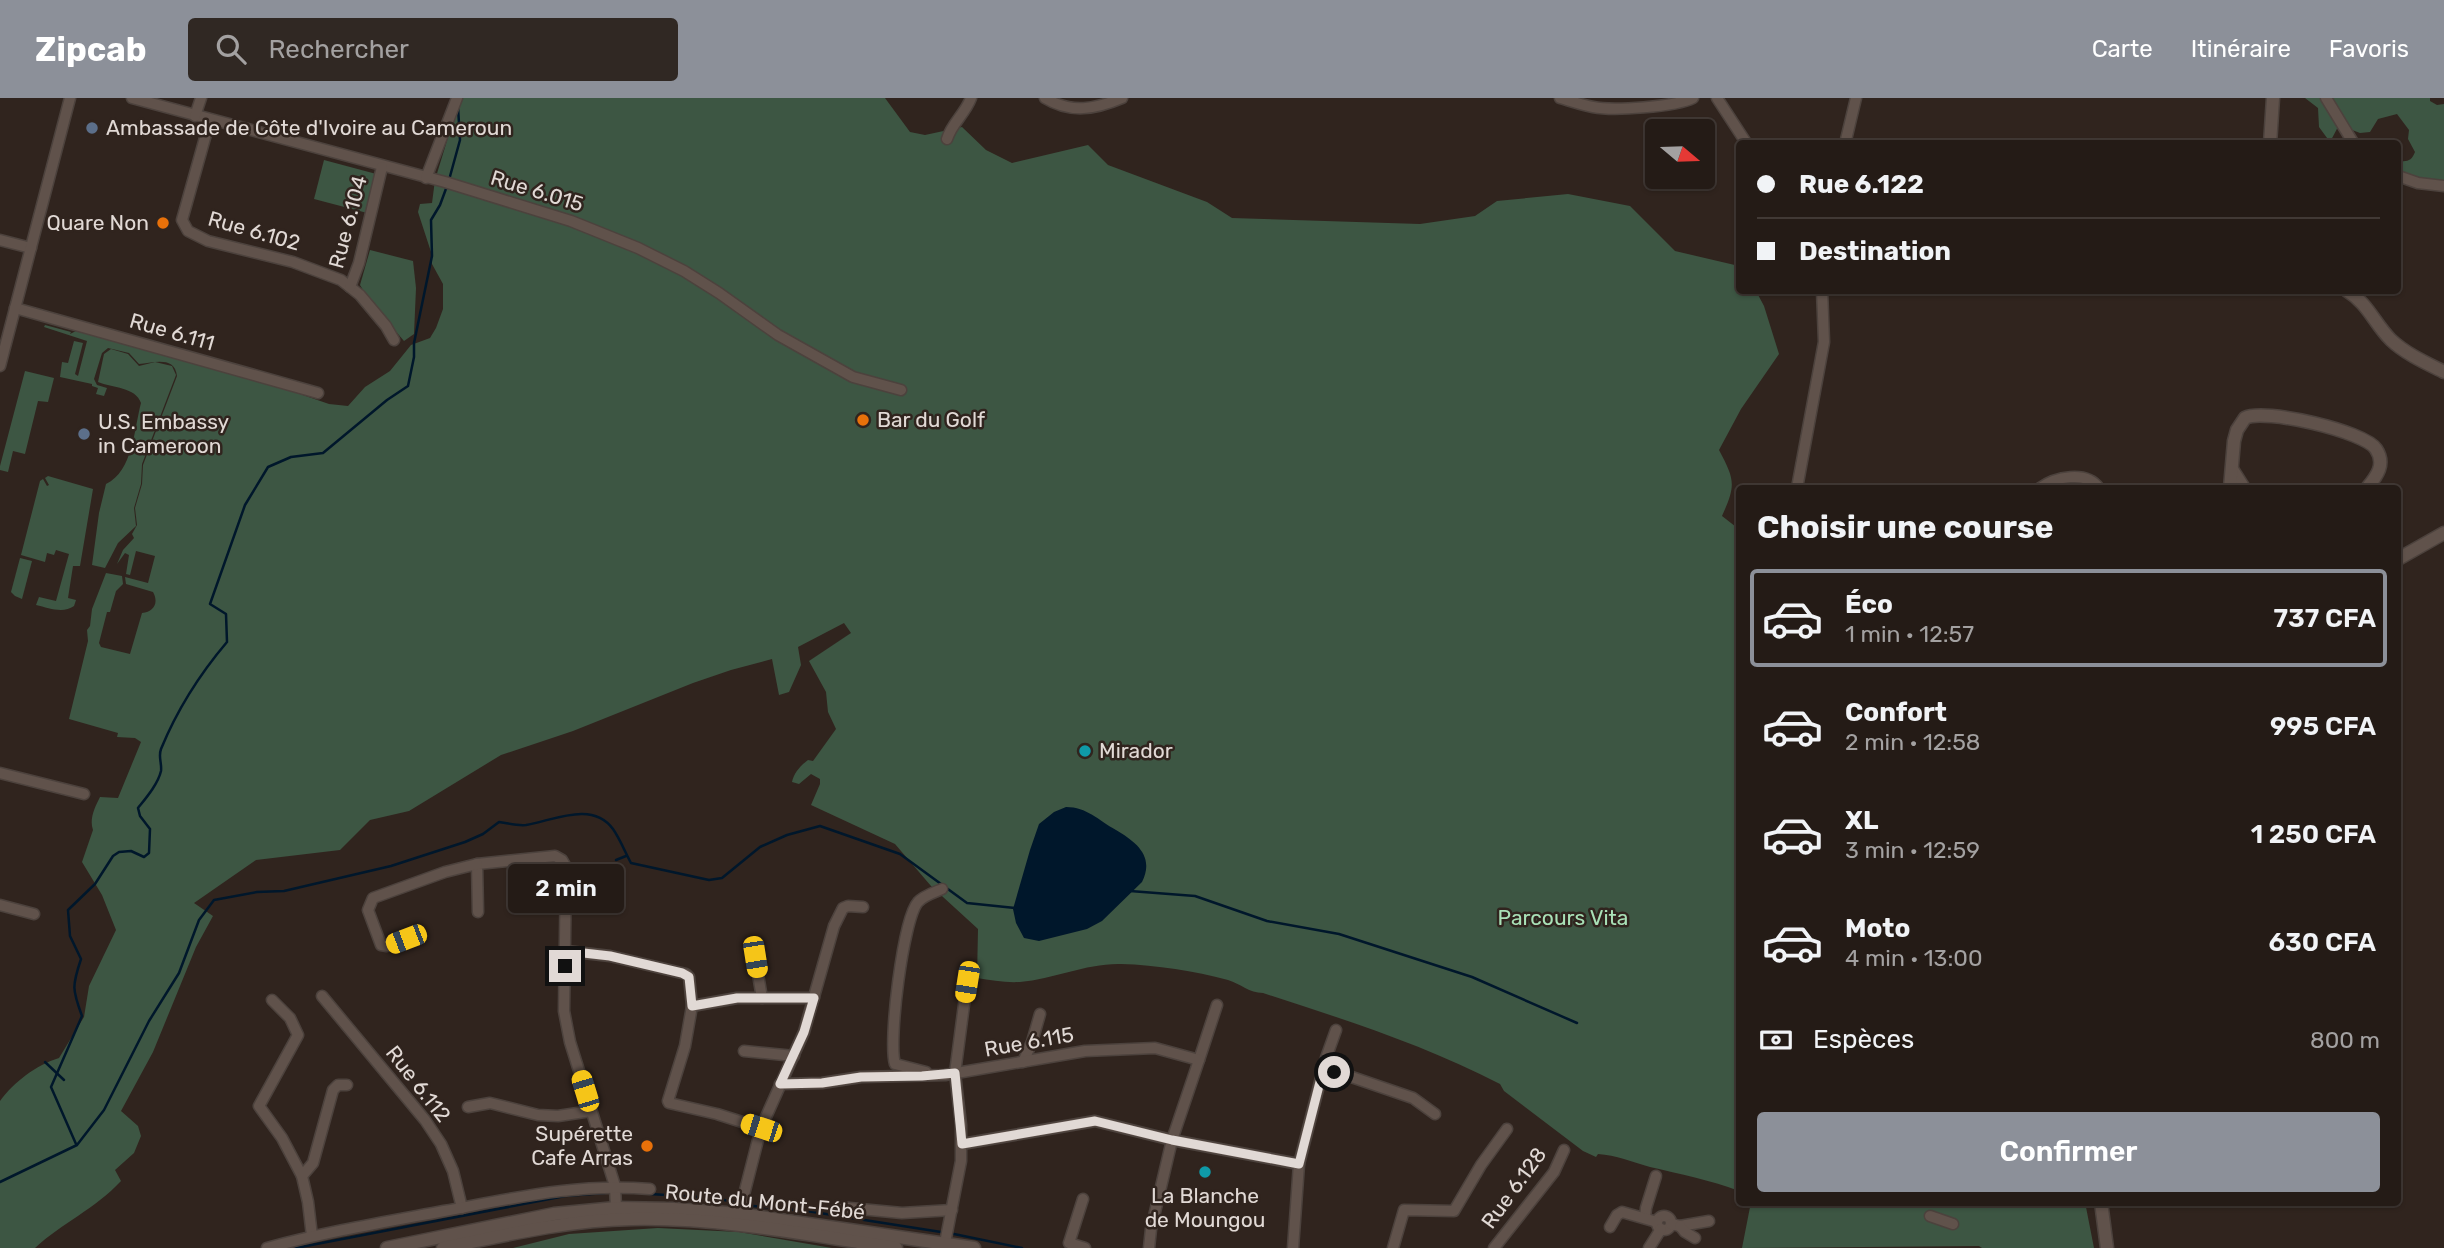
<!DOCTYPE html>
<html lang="fr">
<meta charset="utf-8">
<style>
:root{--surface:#241b16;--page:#302823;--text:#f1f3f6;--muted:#a3a1a1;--line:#413935;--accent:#8c9099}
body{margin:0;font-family:Rubik,sans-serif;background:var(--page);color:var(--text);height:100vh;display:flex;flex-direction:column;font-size:26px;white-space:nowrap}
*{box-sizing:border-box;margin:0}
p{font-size:23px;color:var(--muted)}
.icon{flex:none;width:38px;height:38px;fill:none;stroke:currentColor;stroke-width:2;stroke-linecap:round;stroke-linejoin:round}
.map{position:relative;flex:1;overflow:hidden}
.panel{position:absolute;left:1736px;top:387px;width:665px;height:721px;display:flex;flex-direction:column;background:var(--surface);border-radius:7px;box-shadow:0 2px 5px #0004,0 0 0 2px var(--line)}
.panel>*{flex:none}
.guide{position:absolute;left:1736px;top:42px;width:665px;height:154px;border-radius:7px;box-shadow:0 2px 5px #0004,0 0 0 2px var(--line);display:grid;align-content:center;height:154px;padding:0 21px;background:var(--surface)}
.needle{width:46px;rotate:109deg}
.fabs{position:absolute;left:1645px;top:21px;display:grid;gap:14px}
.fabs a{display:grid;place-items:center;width:70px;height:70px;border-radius:7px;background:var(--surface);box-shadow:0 2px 5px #0004,0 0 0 2px var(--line);font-size:35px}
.end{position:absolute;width:32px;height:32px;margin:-16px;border:9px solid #e1d9d5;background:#111;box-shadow:0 0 0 4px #111}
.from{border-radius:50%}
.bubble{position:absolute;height:49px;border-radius:7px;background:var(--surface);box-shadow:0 2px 5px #0004,0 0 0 2px var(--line);font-size:23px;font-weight:600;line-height:49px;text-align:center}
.car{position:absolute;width:21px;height:42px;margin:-21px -10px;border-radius:9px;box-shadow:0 0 5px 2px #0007;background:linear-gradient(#f5c518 24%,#345 0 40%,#f5c518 0 76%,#345 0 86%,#f5c518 0)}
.guide b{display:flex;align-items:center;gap:24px;height:66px;font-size:26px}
.guide b+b{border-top:2px solid var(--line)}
.guide i{width:18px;height:18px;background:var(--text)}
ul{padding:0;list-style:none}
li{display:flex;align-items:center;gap:21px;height:98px;margin:0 14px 10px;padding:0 7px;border:4px solid transparent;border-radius:7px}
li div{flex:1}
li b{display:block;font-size:26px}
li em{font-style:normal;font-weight:600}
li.selected{border-color:var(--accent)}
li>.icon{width:63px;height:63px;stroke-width:1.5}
h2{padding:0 21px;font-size:32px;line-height:84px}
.pay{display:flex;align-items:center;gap:18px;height:77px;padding:0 21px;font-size:26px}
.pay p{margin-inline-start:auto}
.cta{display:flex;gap:14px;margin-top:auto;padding:14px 21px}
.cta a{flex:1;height:80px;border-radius:7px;background:var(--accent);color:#fff;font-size:28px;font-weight:600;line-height:80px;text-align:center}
header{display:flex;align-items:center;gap:42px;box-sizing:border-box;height:98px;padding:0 35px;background:var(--accent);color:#fff}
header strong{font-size:33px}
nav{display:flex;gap:38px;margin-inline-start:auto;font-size:24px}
.search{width:490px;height:63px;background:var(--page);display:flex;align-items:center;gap:18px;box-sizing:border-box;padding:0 24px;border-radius:7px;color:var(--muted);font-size:26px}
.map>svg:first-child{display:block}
</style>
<header>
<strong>Zipcab</strong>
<div class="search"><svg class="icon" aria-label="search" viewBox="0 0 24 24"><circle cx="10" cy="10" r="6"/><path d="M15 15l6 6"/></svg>Rechercher</div>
<nav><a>Carte</a><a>Itinéraire</a><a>Favoris</a></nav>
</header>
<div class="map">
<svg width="2444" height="1150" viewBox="0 0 2444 1150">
<rect width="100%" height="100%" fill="#30241e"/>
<!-- green -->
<g fill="#3d5643">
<path d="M460,0H885L910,34L925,37L962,29L986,52L1012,65L1088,47L1108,67L1207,104L1232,120L1420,126L1475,118L1497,103L1568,96L1630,108L1675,153L1739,168L1740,192L1756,193L1764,208L1779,256L1741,311L1719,352C1735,382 1736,387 1722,418L1740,432L1739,1093C1710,1082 1680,1076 1650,1069C1632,1064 1616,1057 1598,1056L1596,1059L1583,1053L1504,993L1500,986C1425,947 1343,921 1263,895C1249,895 1241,886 1228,882C1194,873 1157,867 1121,866C1087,865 1054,881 1020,884C1006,885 991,882 977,880L978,831L931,788L895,746L811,707L820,686V681L811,676L799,686L792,684C794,675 800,668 808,662L813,663L836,631L828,614L826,594L809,563L851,535L844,525L798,549L801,567L789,594L779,597L772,561L731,572L693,585L573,633L501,657L409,713L370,722L340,752L256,762L194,805L213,818L196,849L153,954L121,1013L138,1028L141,1038L134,1055L115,1072L121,1083C95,1111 62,1125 35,1150H0V1003C14,984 36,967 59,960L84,919L89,888L116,832L102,797L82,764L93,732C89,721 95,709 100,699L118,700L141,644L135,640L117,639L118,635L69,621L88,543L87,532L90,528L92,511L106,475L122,478L123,486L116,493L110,514H107L99,545L101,549L130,556L142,515C154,514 159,505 153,494L126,486L125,479L148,485L155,458L136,453L130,477L126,476L129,457L125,455L117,466L123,452L134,440L132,436L137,427L135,410L142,386L143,367L177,278C175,257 152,265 139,266L129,255L108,250L102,255L94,281L97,287L107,290L104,298L96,296L98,290L92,288V286L60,279L62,264L68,265L74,243L83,245L75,276L78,278L87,243L44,229L45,227L71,234L70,236L76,233L271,286L329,306L348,308L365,289L390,273L411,247L430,240L436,230L443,211V186L432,166V157L418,114L420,106L432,105L435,82Z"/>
<path d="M2305,0H2430V3L2437,7L2444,6V83L2398,79V58L2400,63C2408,64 2412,62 2415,54L2408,41L2409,32L2397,16L2378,21L2370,34L2360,35L2339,27L2330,44L2319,29L2318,10Z"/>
<polygon points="324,62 380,77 371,116 314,101"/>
<polygon points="370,152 413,163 416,190 414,236 404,243 369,202 360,187"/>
<path d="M111,251L128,256L139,268L155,264L172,268L176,277L142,366L141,386L134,410L136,428L118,445L105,470L92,467L99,415L106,386C133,373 134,331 141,305C136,289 112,290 98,284L104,256Z"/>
<polygon points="25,273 54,280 48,304 38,303 25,356 13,353 8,374 0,372 0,368"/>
<path d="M48,378L93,391L80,468H73L68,500L76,502L74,508C63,516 49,510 36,507L39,499L56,503L69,456L56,452L54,457L47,455L45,464L21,457L40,383L43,381L47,388L49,387L45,380Z"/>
<polygon points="20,460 32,463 22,501 15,498 11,494"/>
<polygon points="1751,1104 2085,1104 2094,1150 1982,1150 1979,1148 1742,1150"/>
<polygon points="658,1130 739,1134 832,1150 513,1150 569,1136"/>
</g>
<!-- water -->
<path fill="#00172b" d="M1066,709C1087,709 1098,722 1116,732C1136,744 1155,758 1142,784L1102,823L1087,831L1039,843L1024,840L1016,825L1013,811L1030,752L1039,726L1054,714Z"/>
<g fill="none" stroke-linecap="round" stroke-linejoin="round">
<!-- stream -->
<g stroke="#00172b" stroke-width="2.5">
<polyline points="449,82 460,42 458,9"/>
<polyline points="616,762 626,758"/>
<polyline points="1130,793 1195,798 1267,823 1339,836 1472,879 1577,925"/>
<polyline points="45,964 64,982"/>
<path d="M76,1046L51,989L82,918C72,891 72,888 81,861L70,838L68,812L95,786L113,758L119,754L131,753L144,759L149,755L150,731L140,718L138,710C146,700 158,686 161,673C162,665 158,659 161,651C177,612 199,577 227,544L226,516L210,506L245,407L268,369L291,359L323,355L387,302L408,288L414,259V245L432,158L431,122L440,107L447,88"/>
<path d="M0,1084L77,1047L104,1012L149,923L179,875L199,822L214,802L257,794L284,793L391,768L465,744L483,736L499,724C507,725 517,728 526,727C552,723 592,702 613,731C620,741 625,754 631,765L709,782L722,780L760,749L787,737L820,728L900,756L967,805L1015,810"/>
<polyline points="650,1096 716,1100 737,1105"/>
<polyline points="743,1107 807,1113 941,1134"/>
<polyline points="954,1136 1022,1150"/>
<polyline points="296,1150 565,1098 605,1095"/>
</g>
<defs>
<g id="minor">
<polyline points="132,0 445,84 571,123 638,150 684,173 719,195 778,237 853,279 901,292"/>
<path d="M1045,0C1071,16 1096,11 1122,0"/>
<path d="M1560,0C1571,3 1582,7 1593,9C1613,13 1675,9 1693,0"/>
<polyline points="1717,0 1747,46"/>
<polyline points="2326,0 2354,46"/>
<polyline points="195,18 201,0"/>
<polyline points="210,22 182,122 188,133 208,143 293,164 341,182 360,197 386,228 394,242"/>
<path d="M947,41C952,25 965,16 971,0"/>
<polyline points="1845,46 1856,0"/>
<polyline points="2398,78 2418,85 2444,88"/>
<polyline points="426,80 457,0"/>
<polyline points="0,142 31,150"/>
<polyline points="350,189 359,165 382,69"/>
<polyline points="15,210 318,295"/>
<polyline points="0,268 70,0"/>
<polyline points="2233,371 2245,390"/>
<polyline points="1797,390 1824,244 1822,192"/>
<path d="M2040,390C2055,379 2086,372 2099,390"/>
<polyline points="0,675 84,696"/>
<polyline points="0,807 34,816"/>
<polyline points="478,814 477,766 555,758 562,762 566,769 564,913 570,944 615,1088 616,1110"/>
<polyline points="406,841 387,848 381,847 368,812 373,800 445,774 477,766"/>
<polyline points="566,853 610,858 686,876 689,879 692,908"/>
<polyline points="755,859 762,900"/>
<polyline points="322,898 425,1022 441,1046 453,1073 462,1110"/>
<polyline points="272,902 290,920 298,937 259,1008 282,1040 302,1078"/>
<polyline points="744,953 794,958"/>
<polyline points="1199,962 1217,907"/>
<polyline points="1023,964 1032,944 1040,916"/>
<polyline points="1324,972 1337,974 1413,1000 1435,1016"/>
<path d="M926,974L895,966C888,944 903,821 918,804C923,798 935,794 942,791"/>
<polyline points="780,986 822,985 861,979 945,977 1085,953 1155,950 1199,962 1172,1042 1299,1066"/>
<polyline points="468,1009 490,1005 538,1017 558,1018 591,1013"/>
<polyline points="761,1030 717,1016 669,1005 668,1003 685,948 692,908 737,900 814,900"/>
<polyline points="962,1046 1095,1023 1172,1042 1151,1131 1149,1150"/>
<polyline points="1083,1101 1069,1145 1085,1150"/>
<polyline points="839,1109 902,1115 952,1112"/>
<polyline points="739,1116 761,1030 804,934 834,828 843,810 848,808 863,809"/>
<polyline points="1930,1118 1953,1126"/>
<circle cx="1664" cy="1125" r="7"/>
<polyline points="1645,1120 1646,1110 1656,1078"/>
<polyline points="1671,1126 1680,1128 1709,1123"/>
<polyline points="1680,1128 1685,1134 1695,1140"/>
<polyline points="1610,1129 1617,1117 1622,1114 1657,1124"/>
<polyline points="312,1138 308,1104 302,1078 313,1065 333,992 338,987 347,987"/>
<polyline points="945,1145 961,1063 961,1027 955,975 967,884"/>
<path d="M267,1150C325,1134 385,1124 444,1113C515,1100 577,1085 650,1091"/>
<polyline points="1293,1150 1299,1066 1326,960 1336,932"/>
<polyline points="1393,1150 1404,1112 1454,1113 1481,1067 1507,1031"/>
<polyline points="1494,1150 1554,1074 1564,1052"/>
<polyline points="1649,1150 1661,1131"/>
</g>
<g id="tertiary">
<polyline points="2270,46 2273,0"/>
<path d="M2346,192C2368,205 2374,225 2391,242C2406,256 2426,265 2444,274"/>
<path d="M2230,390L2234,343L2237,332L2245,320C2264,310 2364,333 2376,351C2386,366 2377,378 2367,390"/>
<polyline points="2398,461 2444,435"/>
<polyline points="2101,1104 2107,1150"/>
<polyline points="387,1150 554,1116 616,1110 674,1111 739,1116 974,1150"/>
<path d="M443,1150C505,1137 568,1122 632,1121C717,1119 811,1137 896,1150"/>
</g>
</defs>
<!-- minor casing -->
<use href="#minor" stroke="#4c423d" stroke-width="13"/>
<!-- tertiary casing -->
<use href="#tertiary" stroke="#4c423d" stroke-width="15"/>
<!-- minor -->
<use href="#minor" stroke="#60524b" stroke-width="10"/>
<!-- tertiary -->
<use href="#tertiary" stroke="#60524b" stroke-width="12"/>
</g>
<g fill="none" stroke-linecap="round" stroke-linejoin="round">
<!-- route -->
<polyline stroke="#e1d9d5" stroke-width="9" points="565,868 566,853 610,858 682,875 689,879 692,908 737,900 814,900 804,934 780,986 822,985 861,979 922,978 955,975 962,1046 1095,1023 1172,1042 1299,1066 1322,976 1324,972 1334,974"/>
</g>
<!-- markers -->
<g fill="#5c6f8a" stroke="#30241e" stroke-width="2.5">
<circle cx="92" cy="30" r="7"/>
<circle cx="84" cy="336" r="7"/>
</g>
<g fill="#e8710a" stroke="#30241e" stroke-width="2.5">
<circle cx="163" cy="125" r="7"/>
<circle cx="863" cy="322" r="7"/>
<circle cx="647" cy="1048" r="7"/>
</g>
<g fill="#0f9aa8" stroke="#30241e" stroke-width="2.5">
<circle cx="1085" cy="653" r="7"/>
<circle cx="1205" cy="1074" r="7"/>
</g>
<g text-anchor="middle" stroke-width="5" stroke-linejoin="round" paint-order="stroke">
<!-- poi labels -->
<g font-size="21" fill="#e1d9d5" stroke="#30241e" text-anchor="start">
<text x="106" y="37">Ambassade de Côte d'Ivoire au Cameroun</text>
<text x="149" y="132" text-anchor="end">Quare Non</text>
<text x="877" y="329">Bar du Golf</text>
<text x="98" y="331">U.S. Embassy<tspan x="98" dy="24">in Cameroon</tspan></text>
<text x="1099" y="660">Mirador</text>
<text x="633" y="1043" text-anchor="end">Supérette<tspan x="633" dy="24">Cafe Arras</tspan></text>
<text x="1205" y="1105" text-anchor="middle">La Blanche<tspan x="1205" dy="24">de Moungou</tspan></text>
</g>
<!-- street labels -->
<g font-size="21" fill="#e1d9d5" stroke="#30241e">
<text transform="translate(537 93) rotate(17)" y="7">Rue 6.015</text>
<text transform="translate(348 124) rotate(-75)" y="7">Rue 6.104</text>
<text transform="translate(254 133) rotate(16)" y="7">Rue 6.102</text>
<text transform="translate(172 234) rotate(16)" y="7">Rue 6.111</text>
<text transform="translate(1029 944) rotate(-10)" y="7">Rue 6.115</text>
<text transform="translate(418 986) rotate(52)" y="7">Rue 6.112</text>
<text transform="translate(1514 1090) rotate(-54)" y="7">Rue 6.128</text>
<text transform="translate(765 1104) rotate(6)" y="7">Route du Mont-Fébé</text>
</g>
<!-- park labels -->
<g font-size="21" fill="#a9e1b7" stroke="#30241e">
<text x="1563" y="827">Parcours Vita</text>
</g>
</g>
</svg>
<div class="fabs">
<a><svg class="needle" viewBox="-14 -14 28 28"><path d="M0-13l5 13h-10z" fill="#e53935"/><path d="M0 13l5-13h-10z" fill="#a3a1a1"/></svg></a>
</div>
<i class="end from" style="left:1334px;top:974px"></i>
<i class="end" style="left:565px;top:868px"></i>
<div class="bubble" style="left:508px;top:766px;width:116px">2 min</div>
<i class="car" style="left:406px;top:841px;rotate:249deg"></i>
<i class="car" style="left:755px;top:859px;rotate:171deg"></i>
<i class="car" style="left:967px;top:884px;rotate:189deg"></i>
<i class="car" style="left:585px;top:993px;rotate:343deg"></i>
<i class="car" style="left:761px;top:1030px;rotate:288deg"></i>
<div class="guide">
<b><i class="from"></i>Rue 6.122</b>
<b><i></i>Destination</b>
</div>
<section class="panel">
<h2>Choisir une course</h2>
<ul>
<li class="selected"><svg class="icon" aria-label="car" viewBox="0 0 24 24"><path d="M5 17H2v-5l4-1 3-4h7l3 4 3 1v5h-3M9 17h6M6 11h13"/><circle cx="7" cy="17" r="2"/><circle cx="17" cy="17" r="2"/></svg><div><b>Éco</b><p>1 min · 12:57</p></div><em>737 CFA</em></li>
<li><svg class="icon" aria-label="car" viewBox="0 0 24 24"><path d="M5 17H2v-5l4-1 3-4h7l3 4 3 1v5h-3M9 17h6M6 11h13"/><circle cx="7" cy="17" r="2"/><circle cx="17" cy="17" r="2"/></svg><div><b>Confort</b><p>2 min · 12:58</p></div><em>995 CFA</em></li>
<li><svg class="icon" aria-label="car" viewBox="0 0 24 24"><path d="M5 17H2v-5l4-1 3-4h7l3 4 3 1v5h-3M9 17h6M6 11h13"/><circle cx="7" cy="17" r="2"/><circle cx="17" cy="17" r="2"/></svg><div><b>XL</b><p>3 min · 12:59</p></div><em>1 250 CFA</em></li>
<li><svg class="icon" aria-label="car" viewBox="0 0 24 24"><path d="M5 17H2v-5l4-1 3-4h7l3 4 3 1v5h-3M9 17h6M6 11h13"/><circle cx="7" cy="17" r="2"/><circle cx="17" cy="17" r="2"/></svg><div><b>Moto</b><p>4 min · 13:00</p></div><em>630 CFA</em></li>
</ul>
<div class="pay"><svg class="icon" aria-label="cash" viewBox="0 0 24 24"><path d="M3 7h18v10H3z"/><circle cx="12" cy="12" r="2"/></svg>Espèces<p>800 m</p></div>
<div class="cta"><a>Confirmer</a></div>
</section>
</div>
